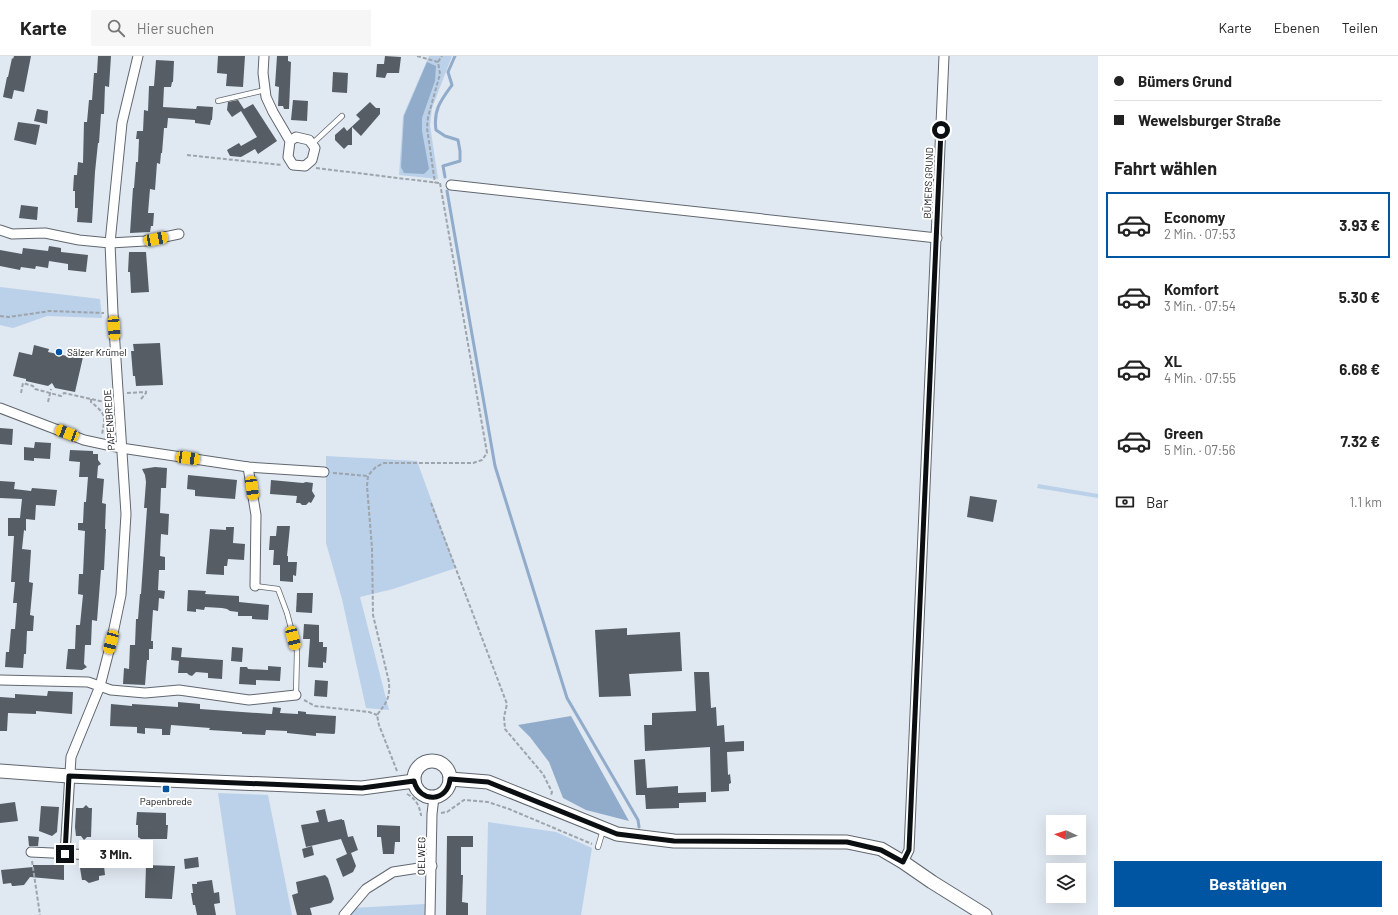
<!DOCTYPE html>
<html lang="de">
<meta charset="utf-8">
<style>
:root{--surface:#fff;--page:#f6f6f6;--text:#222;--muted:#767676;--line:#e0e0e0;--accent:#0055a2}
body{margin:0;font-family:Barlow,sans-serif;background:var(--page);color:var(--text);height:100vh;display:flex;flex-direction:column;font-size:15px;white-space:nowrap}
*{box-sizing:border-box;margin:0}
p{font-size:13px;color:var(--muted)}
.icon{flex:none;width:22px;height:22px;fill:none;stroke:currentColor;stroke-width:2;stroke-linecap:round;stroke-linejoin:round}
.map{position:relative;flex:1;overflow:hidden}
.drawer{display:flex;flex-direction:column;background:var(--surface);width:300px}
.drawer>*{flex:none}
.guide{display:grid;align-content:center;height:88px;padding:0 16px;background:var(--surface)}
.needle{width:26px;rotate:274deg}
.tools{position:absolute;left:1046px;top:759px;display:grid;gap:8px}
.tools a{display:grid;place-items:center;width:40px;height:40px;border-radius:0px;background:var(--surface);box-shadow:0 4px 16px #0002;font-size:20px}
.end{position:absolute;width:18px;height:18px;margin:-9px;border:5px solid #0c0f12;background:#fff;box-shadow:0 0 0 2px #fff}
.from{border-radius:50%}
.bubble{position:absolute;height:28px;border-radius:0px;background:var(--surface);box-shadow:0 4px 16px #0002;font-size:13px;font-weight:700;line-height:28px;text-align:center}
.car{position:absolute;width:12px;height:24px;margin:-12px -6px;border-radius:5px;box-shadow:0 0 3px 1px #0007;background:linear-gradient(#f5c518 24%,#345 0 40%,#f5c518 0 76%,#345 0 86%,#f5c518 0)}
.guide b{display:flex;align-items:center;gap:14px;height:38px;font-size:15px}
.guide b+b{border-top:1px solid var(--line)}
.guide i{width:10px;height:10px;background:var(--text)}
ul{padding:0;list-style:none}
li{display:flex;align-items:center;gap:12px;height:66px;margin:0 8px 6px;padding:0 8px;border:2px solid transparent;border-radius:0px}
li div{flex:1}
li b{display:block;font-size:15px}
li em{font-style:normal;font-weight:700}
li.current{border-color:var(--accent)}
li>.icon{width:36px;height:36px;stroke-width:1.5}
h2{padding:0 16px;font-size:18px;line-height:48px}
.pay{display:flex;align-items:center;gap:10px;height:44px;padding:0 16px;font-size:15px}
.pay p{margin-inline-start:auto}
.primary-button{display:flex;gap:8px;margin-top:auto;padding:8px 16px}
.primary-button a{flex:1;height:46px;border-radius:0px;background:var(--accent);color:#fff;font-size:16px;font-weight:700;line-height:46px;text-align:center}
header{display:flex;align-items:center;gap:24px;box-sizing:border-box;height:56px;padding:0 20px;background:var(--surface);border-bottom:1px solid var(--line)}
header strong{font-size:19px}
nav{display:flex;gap:22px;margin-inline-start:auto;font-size:14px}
.search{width:280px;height:36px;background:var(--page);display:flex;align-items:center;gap:10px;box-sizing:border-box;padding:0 14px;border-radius:0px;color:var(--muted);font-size:15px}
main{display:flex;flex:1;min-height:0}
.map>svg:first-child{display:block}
</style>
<header>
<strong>Karte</strong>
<div class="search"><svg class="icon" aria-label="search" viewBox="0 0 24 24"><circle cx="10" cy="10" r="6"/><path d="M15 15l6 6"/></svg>Hier suchen</div>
<nav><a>Karte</a><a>Ebenen</a><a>Teilen</a></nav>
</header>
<main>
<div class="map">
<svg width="1098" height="859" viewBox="0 0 1098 859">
<rect width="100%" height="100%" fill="#e0e8f1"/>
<!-- green -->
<g fill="#bbd0e9">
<polygon points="429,0 452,0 432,52 430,69 438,123 399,119 403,60"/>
<polygon points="0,231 100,243 102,262 47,260 13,272 0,269"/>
<polygon points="326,400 417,405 456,512 393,533 360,541 389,654 366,652 342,543 326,487"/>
<polygon points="1038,428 1098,438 1098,442 1037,432"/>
<polygon points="218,737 268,739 292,859 236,859"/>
<polygon points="488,766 556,776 592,792 581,859 486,859"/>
<polygon points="425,848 425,859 347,859 353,852"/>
</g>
<!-- water -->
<g fill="#91abcb">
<polygon points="427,6 436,10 435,25 422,62 422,75 429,113 424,118 404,117 401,111 404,60"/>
<polygon points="571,660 629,765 586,754 563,742 549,706 530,681 518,669"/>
</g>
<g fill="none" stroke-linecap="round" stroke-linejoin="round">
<!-- stream -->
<g stroke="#91abcb" stroke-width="3">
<path d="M445,121L443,110L460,105V95L458,84L445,80L436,74C433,54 441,44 452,29L448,16L455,0"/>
<polyline points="447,135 495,410 567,642 638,764 639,771"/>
</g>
</g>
<!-- building -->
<g fill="#565d65">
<polygon points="14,0 31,0 24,36 14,34 12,43 3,41 7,21 8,21 12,2 13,3"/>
<polygon points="98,0 111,0 109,31 105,30 104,58 101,58 99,87 98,87 95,116 92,167 77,166 78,152 75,152 75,135 73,135 74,119 77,119 78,106 83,107 84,66 87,66 89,44 92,44 94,17 97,17"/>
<polygon points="218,0 245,0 243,31 226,30 227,18 217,17"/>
<polygon points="277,0 288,0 288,5 291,6 289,53 284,53 283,50 278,50 279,31 275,30"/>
<polygon points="385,0 401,1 399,17 387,17 385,22 376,21 377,8 384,8"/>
<polygon points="156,4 174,5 173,26 172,26 171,31 164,31 163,51 196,53 197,50 213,51 212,64 211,64 210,69 195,67 195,64 168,62 167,72 164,72 162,97 161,97 160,108 157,107 155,134 150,133 148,157 154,157 153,170 151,170 150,176 130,177 133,132 134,132 136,106 138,106 139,83 136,83 137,75 143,75 144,54 148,55 149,30 154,30"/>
<polygon points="333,16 348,17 347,37 332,36"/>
<polygon points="238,44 244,53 253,48 277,85 258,98 255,93 241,101 230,100 227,94 239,87 241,90 257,81 241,55 232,61 227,54 228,46"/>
<polygon points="293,44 308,45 307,65 291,64"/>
<polygon points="370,46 376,52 380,52 380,58 361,80 352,71 352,89 348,89 344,93 335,84 335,79 344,71 347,75 360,63 356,59"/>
<polygon points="37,53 48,55 47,68 34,65"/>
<polygon points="18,66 40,69 36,89 14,84"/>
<polygon points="21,149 38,151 37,164 19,162"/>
<polygon points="49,190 61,192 61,196 88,199 86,216 68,214 68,208 49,205 48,212 36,210 35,213 21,211 20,214 0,210 0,194 22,198 23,192 48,195"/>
<polygon points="129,196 146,196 149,236 131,237 130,216 128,216"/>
<polygon points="160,287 163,329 136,330 135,320 133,320 131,295 134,295 133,288"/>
<polygon points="34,289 49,293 48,296 67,300 68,297 83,301 75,336 55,332 52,327 48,330 26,325 26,323 13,320 19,296 32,299"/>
<polygon points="0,372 13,373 12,389 0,388"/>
<polygon points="35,386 51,387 50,403 34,402 34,405 24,404 24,391 34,392"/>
<polygon points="70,394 93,395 93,398 98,398 98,404 101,408 98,410 97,422 104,423 102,447 106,448 105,473 106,473 104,514 101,514 97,565 92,564 91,589 85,589 84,608 87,611 82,614 66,613 68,593 75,593 76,569 80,569 83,539 78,538 79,518 83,518 85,475 78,474 78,467 83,467 84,446 86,446 88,421 79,421 80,406 69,405"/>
<polygon points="155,411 167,412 166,432 161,432 160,457 169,458 168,479 161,478 160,500 165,501 165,514 159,514 158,534 165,535 164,543 159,542 158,555 153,554 151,585 153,585 153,593 149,593 149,604 147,604 145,629 123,628 124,612 129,613 130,589 135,589 136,563 138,563 140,538 141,538 147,452 144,452 146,426 145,419 142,413"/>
<polygon points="188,419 237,424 235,443 195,440 195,434 187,433"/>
<polygon points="271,424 303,427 306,426 313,427 312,435 315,440 311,447 309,446 306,449 302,449 300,447 296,447 297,440 270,438"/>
<polygon points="0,425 15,426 14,433 31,435 32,432 57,434 55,450 36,449 35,464 26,463 26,475 24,474 22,493 31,494 29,526 33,527 30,559 34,560 33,575 27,575 26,598 24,598 23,612 5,611 6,596 9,596 11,573 15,573 17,547 13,547 15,526 11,526 14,480 8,480 8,462 20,462 22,443 0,442"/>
<polygon points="970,440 997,444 993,466 967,461"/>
<polygon points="277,470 290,470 287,500 288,500 288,506 297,506 296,520 293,519 293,526 280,525 280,509 273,509 274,494 269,494 270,480 276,480"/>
<polygon points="226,471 234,471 233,487 245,488 244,504 228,503 227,510 224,510 224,519 206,518 210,473 226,474"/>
<polygon points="188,534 206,535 205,538 239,540 239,546 269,549 268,564 252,563 252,560 238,560 238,556 230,555 227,553 222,552 205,551 204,554 196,553 196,556 187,555"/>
<polygon points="297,537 313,537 312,557 296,556"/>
<polygon points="304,568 319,569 319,586 323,586 323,591 327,591 326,607 323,606 323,612 308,611 310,583 303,583"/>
<polygon points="627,572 627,579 680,576 682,615 629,618 631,640 599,641 595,574"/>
<polygon points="172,591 182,592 181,601 223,604 222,623 208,622 208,617 196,616 192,620 189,619 187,617 178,617 179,605 171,604"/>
<polygon points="232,591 243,592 242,606 231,605"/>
<polygon points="268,610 281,611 280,625 256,624 256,629 239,628 240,611 247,611 248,613 268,614"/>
<polygon points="694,616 709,616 711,652 716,651 717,670 724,669 725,686 744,685 744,695 727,696 728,719 730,718 731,727 729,728 729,735 711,736 710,691 645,695 644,669 652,669 652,657 696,655"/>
<polygon points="315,624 328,625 327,641 314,640"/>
<polygon points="48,635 73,636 72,658 36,655 36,658 8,657 7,675 0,675 0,641 15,642 15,638 47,640"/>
<polygon points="178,646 200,648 200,653 272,658 273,651 281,652 280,657 298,658 298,655 306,656 306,658 336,660 335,677 334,678 316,677 316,680 287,677 287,675 266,674 265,679 242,678 242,676 209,674 210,672 171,669 170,679 162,679 162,673 145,672 145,678 137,677 137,671 110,670 111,648 132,650 132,648 178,651"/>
<polygon points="645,703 647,732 678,730 678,737 706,736 706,746 679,747 679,752 646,753 645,739 636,739 634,704"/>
<polygon points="15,746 18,765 0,767 0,748"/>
<polygon points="86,749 89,752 92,752 91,781 87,781 84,784 81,780 76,780 75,771 76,752 83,752"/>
<polygon points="41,750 59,751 57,776 52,780 39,775"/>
<polygon points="325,753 328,766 342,763 342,764 344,764 348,781 353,780 358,794 351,797 356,810 353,816 343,821 336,803 347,798 341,783 306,791 301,769 319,766 316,755"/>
<polygon points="137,756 166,757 166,769 168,769 167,783 141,783 138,781 138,769 136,769"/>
<polygon points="377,769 400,770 400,786 395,786 394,798 383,798 381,781 377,781"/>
<polygon points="28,780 39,781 38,790 29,790"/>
<polygon points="447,780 473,780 473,791 461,791 461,819 463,819 462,846 468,847 468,859 446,859"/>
<polygon points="312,790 314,799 304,802 302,793"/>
<polygon points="198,801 199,811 185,813 184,803"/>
<polygon points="33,809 64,809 64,824 30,821 24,829 14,830 12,830 11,827 3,828 1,814 33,811"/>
<polygon points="146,809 175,810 172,843 145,842"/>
<polygon points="104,810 105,819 99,820 99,824 89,827 85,824 82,824 80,812"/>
<polygon points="325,819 328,822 331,832 334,843 331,847 310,852 312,859 297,859 292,839 298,837 296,826"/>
<polygon points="212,824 214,837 219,836 220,847 214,848 216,859 197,859 195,849 193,849 191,837 193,837 192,828 197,828 197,826"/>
</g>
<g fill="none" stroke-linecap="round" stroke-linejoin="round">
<defs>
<g id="service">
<polyline points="218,45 265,34"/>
<polyline points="312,88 342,60"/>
<polyline points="255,530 278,533 287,557 297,595 296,639"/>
<polyline points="598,791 603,774"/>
</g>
<g id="minor">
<polyline points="264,0 263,17 266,41 273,56 290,85 288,101 293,109 305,110 312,104 315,92 309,84 296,81 290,85"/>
<polyline points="451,129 937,182"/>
<polyline points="0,174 12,178 45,177 79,184 110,187 145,185 179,178"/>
<polyline points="0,352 84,384 121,392 248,411 324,416"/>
<polyline points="248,411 256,459 255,530"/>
<polyline points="0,624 88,626 111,634 145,637 179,634 249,644 296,639"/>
<polyline points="31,796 135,801"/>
<polyline points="65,798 71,701 100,630 111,587 121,539 126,458 113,257 110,187 122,67 138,0"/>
<polyline points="903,806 909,794 944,0"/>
<polyline points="344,859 366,833 393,816 432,810"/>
<polyline points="430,859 432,758 434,741"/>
</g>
<g id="secondary">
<circle cx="432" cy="723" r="18"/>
<polyline points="0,715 69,720 362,732 414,725"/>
<polyline points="450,723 488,726 617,778 674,785 847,786 881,793 903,806 932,826 985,859"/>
</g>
</defs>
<!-- service casing -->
<use href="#service" stroke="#60676f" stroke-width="6"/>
<!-- minor casing -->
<use href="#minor" stroke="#60676f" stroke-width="11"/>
<!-- secondary casing -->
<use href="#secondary" stroke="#60676f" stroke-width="15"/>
<!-- path -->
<g stroke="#9da4ab" stroke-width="2" stroke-dasharray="4 2" stroke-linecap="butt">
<polyline points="417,0 438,6 440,18 428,61 427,72 435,127"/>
<polyline points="438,6 442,0"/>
<polyline points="187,99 282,109"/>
<polyline points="316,112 439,127"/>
<polyline points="0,260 9,261 50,255 104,257"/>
<polyline points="21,337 23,327 33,330 35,333 61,340 64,337 109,347"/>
<polyline points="127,337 146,336"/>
<path d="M91,343V346C107,359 105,360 102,379"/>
<polyline points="141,343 146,337 146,334"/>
<polyline points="48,346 51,333"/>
<polyline points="333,417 368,420"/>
<polyline points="431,447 507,648 504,661 505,673 543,718 552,736 551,739"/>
<polyline points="304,644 315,650 369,656 377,659"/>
<path d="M397,715L379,669L377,659C387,646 390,642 389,626L373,559L372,492L367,430L368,420L371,416L376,411L384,407H473L482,404L487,397L440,127"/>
<path d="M407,738C416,743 419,749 421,759H422"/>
<polyline points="441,757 447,756 464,744 488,746 509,753 592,788"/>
<polyline points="32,805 40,859"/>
</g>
<!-- service -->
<use href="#service" stroke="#fff" stroke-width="4.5"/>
<!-- minor -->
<use href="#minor" stroke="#fff" stroke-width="9"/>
<!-- secondary -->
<use href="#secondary" stroke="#fff" stroke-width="13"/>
</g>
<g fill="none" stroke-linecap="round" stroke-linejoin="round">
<!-- route -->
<path stroke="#0c0f12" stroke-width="5" d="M65,798L69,720L362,732L414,725C420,748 448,746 450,723L488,726L617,778L674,785L847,786L881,794L903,806L909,794L941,74"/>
</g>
<!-- markers -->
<g fill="#0055a2" stroke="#fff" stroke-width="1.5">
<circle cx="59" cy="296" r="4"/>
<rect x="162" y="729" width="8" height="8" rx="2"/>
</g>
<g text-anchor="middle" stroke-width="4" stroke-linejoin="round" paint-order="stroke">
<!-- street labels -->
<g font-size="10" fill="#0c0f12" stroke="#fff">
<text transform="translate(928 127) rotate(-88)" y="4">BÜMERS GRUND</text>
<text transform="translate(109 364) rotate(-94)" y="4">PAPENBREDE</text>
<text transform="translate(421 800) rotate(-89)" y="4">OELWEG</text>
</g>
<!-- poi labels -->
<g font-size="10" fill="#0c0f12" stroke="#fff" text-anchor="start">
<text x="67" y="300">Sälzer Krümel</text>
<text x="166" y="749" text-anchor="middle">Papenbrede</text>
</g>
</g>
</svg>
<div class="tools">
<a><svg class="needle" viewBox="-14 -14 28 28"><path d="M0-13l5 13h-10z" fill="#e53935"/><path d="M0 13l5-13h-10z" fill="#767676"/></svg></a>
<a><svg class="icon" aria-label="layers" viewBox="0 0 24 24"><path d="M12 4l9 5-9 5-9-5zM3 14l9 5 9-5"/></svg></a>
</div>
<i class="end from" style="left:941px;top:74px"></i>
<i class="end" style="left:65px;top:798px"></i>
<div class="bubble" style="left:79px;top:784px;width:74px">3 Min.</div>
<i class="car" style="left:156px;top:183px;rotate:79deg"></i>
<i class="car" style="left:114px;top:272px;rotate:176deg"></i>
<i class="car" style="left:67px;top:377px;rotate:291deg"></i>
<i class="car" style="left:188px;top:402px;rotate:98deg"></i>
<i class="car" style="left:252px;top:432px;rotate:172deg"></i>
<i class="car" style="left:293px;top:582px;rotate:166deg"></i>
<i class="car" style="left:111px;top:586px;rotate:195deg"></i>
</div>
<section class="drawer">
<div class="guide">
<b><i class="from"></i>Bümers Grund</b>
<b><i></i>Wewelsburger Straße</b>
</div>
<h2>Fahrt wählen</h2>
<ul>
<li class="current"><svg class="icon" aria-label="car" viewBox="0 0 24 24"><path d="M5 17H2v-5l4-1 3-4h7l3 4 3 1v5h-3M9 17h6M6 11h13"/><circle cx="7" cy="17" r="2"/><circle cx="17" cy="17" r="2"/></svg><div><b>Economy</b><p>2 Min. · 07:53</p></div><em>3.93 €</em></li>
<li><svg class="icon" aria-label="car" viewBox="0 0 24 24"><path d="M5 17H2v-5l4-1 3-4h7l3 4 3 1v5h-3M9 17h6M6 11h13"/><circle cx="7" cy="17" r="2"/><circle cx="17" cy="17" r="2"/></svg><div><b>Komfort</b><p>3 Min. · 07:54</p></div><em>5.30 €</em></li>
<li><svg class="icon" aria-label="car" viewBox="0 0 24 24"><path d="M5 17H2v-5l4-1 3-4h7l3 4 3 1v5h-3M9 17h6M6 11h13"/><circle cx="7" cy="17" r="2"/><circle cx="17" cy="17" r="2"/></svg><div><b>XL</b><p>4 Min. · 07:55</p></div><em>6.68 €</em></li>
<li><svg class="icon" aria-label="car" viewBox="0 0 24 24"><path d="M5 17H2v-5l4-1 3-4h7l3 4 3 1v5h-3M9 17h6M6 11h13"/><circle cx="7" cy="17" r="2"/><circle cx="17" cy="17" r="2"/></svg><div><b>Green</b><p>5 Min. · 07:56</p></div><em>7.32 €</em></li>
</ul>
<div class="pay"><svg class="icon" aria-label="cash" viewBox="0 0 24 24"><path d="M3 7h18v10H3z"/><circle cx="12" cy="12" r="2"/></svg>Bar<p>1.1 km</p></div>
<div class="primary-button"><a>Bestätigen</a></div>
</section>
</main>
